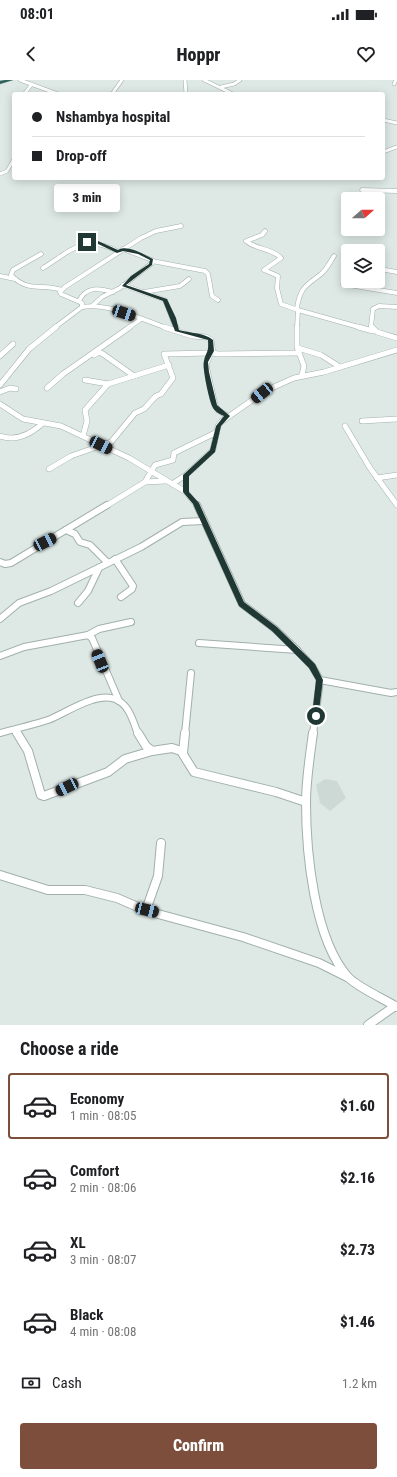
<!DOCTYPE html>
<meta charset="utf-8">
<style>
:root{--surface:#fff;--page:#f2f2f2;--text:#202124;--muted:#757577;--line:#e0e0e0;--accent:#7c4e3b}
body{margin:0;font-family:"Roboto Condensed",sans-serif;background:var(--page);color:var(--text);height:100vh;display:flex;flex-direction:column;font-size:15px;white-space:nowrap}
*{box-sizing:border-box;margin:0}
p{font-size:13px;color:var(--muted)}
.icon{flex:none;width:22px;height:22px;fill:none;stroke:currentColor;stroke-width:2;stroke-linecap:round;stroke-linejoin:round}
.map{position:relative;height:945px;overflow:hidden}
.sheet{display:flex;flex-direction:column;background:var(--surface);flex:1}
.sheet>*{flex:none}
.banner{position:absolute;left:12px;top:12px;width:373px;height:88px;border-radius:4px;box-shadow:0 2px 10px #0003;display:grid;align-content:center;height:88px;padding:0 20px;background:var(--surface)}
.needle{width:26px;rotate:69deg}
.controls{position:absolute;left:341px;top:112px;display:grid;gap:8px}
.controls a{display:grid;place-items:center;width:44px;height:44px;border-radius:4px;background:var(--surface);box-shadow:0 2px 10px #0003;font-size:20px}
.end{position:absolute;width:18px;height:18px;margin:-9px;border:5px solid #203833;background:#fff;box-shadow:0 0 0 2px #fff}
.from{border-radius:50%}
.bubble{position:absolute;height:28px;border-radius:4px;background:var(--surface);box-shadow:0 2px 10px #0003;font-size:13px;font-weight:800;line-height:28px;text-align:center}
.car{position:absolute;width:12px;height:24px;margin:-12px -6px;border-radius:5px;box-shadow:0 0 3px 1px #0007;background:linear-gradient(#222 24%,#8ab4d8 0 40%,#222 0 76%,#8ab4d8 0 86%,#222 0)}
.banner b{display:flex;align-items:center;gap:14px;height:38px;font-size:15px}
.banner b+b{border-top:1px solid var(--line)}
.banner i{width:10px;height:10px;background:var(--text)}
ul{padding:0;list-style:none}
li{display:flex;align-items:center;gap:12px;height:66px;margin:0 8px 6px;padding:0 12px;border:2px solid transparent;border-radius:4px}
li div{flex:1}
li b{display:block;font-size:15px}
li em{font-style:normal;font-weight:800}
li.active{border-color:var(--accent)}
li>.icon{width:36px;height:36px;stroke-width:1.5}
h2{padding:0 20px;font-size:18px;line-height:48px}
.pay{display:flex;align-items:center;gap:10px;height:44px;padding:0 20px;font-size:15px}
.pay p{margin-inline-start:auto}
.primary-button{display:flex;gap:8px;margin-top:auto;padding:8px 20px}
.primary-button a{flex:1;height:46px;border-radius:4px;background:var(--accent);color:#fff;font-size:16px;font-weight:800;line-height:46px;text-align:center}
.status{display:flex;justify-content:space-between;align-items:center;height:28px;padding:0 20px;background:var(--surface);direction:ltr}
.status svg{height:11px;fill:currentColor}
header{display:flex;justify-content:space-between;align-items:center;height:52px;padding:0 20px;background:var(--surface);font-size:18px;font-weight:800}
.map>svg:first-child{display:block}
</style>
<div class="status"><b>08:01</b><svg viewBox="0 0 49 12"><path d="M0 12V9h3v3zM5 12V6h3v6zM10 12V3h3v9zM15 12V0h3v12zM26 1h20v11H26zM47 4h2v5h-2z"/></svg></div>
<header><svg class="icon" aria-label="back" viewBox="0 0 24 24"><path d="M15 5l-7 7 7 7"/></svg>Hoppr<svg class="icon" aria-label="heart" viewBox="0 0 24 24"><path d="M12 20l-8-8c-3-5 5-10 8-4 3-6 11-1 8 4z"/></svg></header>
<div class="map">
<svg width="397" height="945" viewBox="0 0 397 945">
<rect width="100%" height="100%" fill="#dee9e5"/>
<!-- built -->
<polygon fill="#cdd9d4" points="325,699 337,701 346,718 330,731 320,723 316,705"/>
<g fill="none" stroke-linecap="round" stroke-linejoin="round">
<defs>
<g id="street-far4">
<polyline points="20,0 58,14"/>
<polyline points="185,0 186,14"/>
<polyline points="204,0 233,14"/>
<polyline points="394,4 396,0"/>
<polyline points="221,7 234,4 240,0"/>
<polyline points="25,13 32,4"/>
<polyline points="112,14 122,0"/>
<polyline points="383,40 397,43"/>
<polyline points="383,72 397,67"/>
<polyline points="0,94 7,91 14,79"/>
</g>
<g id="street-far3">
<polyline points="362,110 397,111"/>
<path d="M265,151L262,155L246,161C257,170 272,168 281,178L264,190L278,196L277,208L281,224L298,230L297,248"/>
<path d="M41,174L13,190L11,195C28,213 42,203 62,210"/>
<polyline points="152,181 205,191 208,194 212,216 218,220"/>
<path d="M43,188C72,170 84,153 119,172"/>
<polyline points="380,189 397,192"/>
<polyline points="0,196 15,199"/>
<polyline points="343,204 397,213"/>
<polyline points="123,205 165,220 176,248"/>
<polyline points="144,212 180,206 189,199"/>
<path d="M79,221C86,206 99,208 113,212"/>
<polyline points="93,225 102,217 120,208 152,183 152,180 123,169"/>
<path d="M82,227C108,222 143,240 167,248"/>
<path d="M297,228C300,207 306,206 321,194C327,189 330,182 334,176"/>
<polyline points="298,230 362,248"/>
<polyline points="54,248 82,227 82,223 61,214 60,212 65,207 141,158 156,151 181,146"/>
<polyline points="128,248 141,239"/>
<polyline points="373,248 371,246 373,229 379,226 397,227"/>
</g>
<g id="street-far2">
<polyline points="164,247 192,256 206,257 211,260 213,273 218,274 299,273"/>
<polyline points="176,247 177,250"/>
<polyline points="297,247 297,267 304,286 302,295"/>
<polyline points="358,247 373,251"/>
<polyline points="372,247 377,252 397,258"/>
<polyline points="298,268 321,275 340,287"/>
<polyline points="211,272 206,285 215,325 218,330 227,336"/>
<polyline points="94,275 99,272 103,274 134,296"/>
<polyline points="0,276 13,264"/>
<polyline points="85,300 108,304 169,285"/>
<polyline points="0,305 29,269 56,247"/>
<polyline points="47,308 63,294 130,247"/>
<polyline points="0,312 10,308 16,309"/>
<polyline points="0,324 23,339 61,346 129,378 186,412 197,426"/>
<polyline points="362,341 397,339"/>
<polyline points="345,346 370,388 397,425"/>
<path d="M0,356C17,362 31,354 43,343"/>
<polyline points="83,356 87,341 85,330 108,304"/>
<polyline points="49,389 71,376 111,362 135,333 144,329 156,316 161,314 173,298 164,274 210,273"/>
<polyline points="377,398 397,395"/>
<polyline points="145,402 155,385 173,380 174,373 217,352"/>
<polyline points="172,404 186,395"/>
<polyline points="186,412 186,395 213,370 218,346 221,342 265,311 294,298 324,292 397,270"/>
<polyline points="106,426 145,402 165,401"/>
</g>
<g id="street-far1">
<polyline points="197,425 242,524 275,549 297,570 312,586 320,600 313,654"/>
<polyline points="66,450 75,454 80,462 90,465 107,482"/>
<polyline points="115,479 133,506 132,509 121,517"/>
<polyline points="0,482 5,484 11,483 107,425"/>
<polyline points="78,523 88,511 99,488"/>
<polyline points="0,539 19,523 51,511 141,467 182,442 204,441"/>
<polyline points="88,555 99,549 131,542"/>
<polyline points="199,563 297,570"/>
<polyline points="0,576 24,567 88,555 92,558 119,621"/>
<polyline points="320,600 391,613 397,612"/>
<polyline points="15,650 17,654"/>
<path d="M0,653C16,649 32,645 48,640C66,633 95,612 115,619C129,624 133,641 138,654"/>
<polyline points="185,654 191,593"/>
</g>
<g id="street">
<polyline points="17,653 28,671 41,715 44,716 108,692 125,679 152,671"/>
<polyline points="138,653 146,666 152,671 172,668 181,671 194,692 276,712 306,722"/>
<path d="M313,653C310,675 306,700 306,722C306,772 314,859 348,897C357,907 384,919 397,927"/>
<polyline points="183,673 185,653"/>
<polyline points="0,795 48,810 85,810 117,818 147,831 243,857 319,883 347,897"/>
<polyline points="146,830 158,796 161,763"/>
<polyline points="368,945 395,926"/>
</g>
<polygon id="highway" points="5,0 13,0 0,4 0,1"/>
</defs>
<!-- street-far4 casing -->
<use href="#street-far4" stroke="#a1b0ac" stroke-width="4"/>
<!-- street-far3 casing -->
<use href="#street-far3" stroke="#a1b0ac" stroke-width="5"/>
<!-- street-far2 casing -->
<use href="#street-far2" stroke="#a1b0ac" stroke-width="6"/>
<!-- street-far1 casing -->
<use href="#street-far1" stroke="#a1b0ac" stroke-width="8"/>
<!-- street casing -->
<use href="#street" stroke="#a1b0ac" stroke-width="10"/>
<!-- highway casing -->
<use href="#highway" stroke="#bcc3c2" stroke-width="1"/>
<!-- street-far4 -->
<use href="#street-far4" stroke="#fff" stroke-width="3"/>
<!-- street-far3 -->
<use href="#street-far3" stroke="#fff" stroke-width="4"/>
<!-- street-far2 -->
<use href="#street-far2" stroke="#fff" stroke-width="5"/>
<!-- street-far1 -->
<use href="#street-far1" stroke="#fff" stroke-width="6"/>
<!-- street -->
<use href="#street" stroke="#fff" stroke-width="8"/>
<!-- highway -->
<use href="#highway" fill="#2d635c" fill-rule="evenodd"/>
</g>
<!-- route -->
<path fill="#203833" d="M86,161H98L118,170C127,164 145,175 153,179L152,185L126,205L167,219L176,238L179,250C189,253 206,253 213,260L214,271L208,282L209,292L217,325L230,336L221,346L215,372L189,396V412L199,423L244,522L277,547L315,584L323,600L318,639H316L312,636L316,600L309,588L272,551L239,526L193,424L183,412V395L210,370L216,346L224,336C219,334 214,331 212,326C209,319 202,288 204,281C206,271 209,274 208,260L175,251L163,221L122,206L131,196L149,184L150,180L138,174L123,171L117,173L96,163H86Z"/>
</svg>
<div class="controls">
<a><svg class="needle" viewBox="-14 -14 28 28"><path d="M0-13l5 13h-10z" fill="#e53935"/><path d="M0 13l5-13h-10z" fill="#757577"/></svg></a>
<a><svg class="icon" aria-label="layers" viewBox="0 0 24 24"><path d="M12 4l9 5-9 5-9-5zM3 14l9 5 9-5"/></svg></a>
</div>
<i class="end from" style="left:316px;top:636px"></i>
<i class="end" style="left:87px;top:162px"></i>
<div class="bubble" style="left:54px;top:104px;width:66px">3 min</div>
<i class="car" style="left:124px;top:233px;rotate:108deg"></i>
<i class="car" style="left:262px;top:313px;rotate:231deg"></i>
<i class="car" style="left:101px;top:365px;rotate:116deg"></i>
<i class="car" style="left:45px;top:462px;rotate:63deg"></i>
<i class="car" style="left:100px;top:581px;rotate:338deg"></i>
<i class="car" style="left:67px;top:707px;rotate:244deg"></i>
<i class="car" style="left:147px;top:830px;rotate:104deg"></i>
<div class="banner">
<b><i class="from"></i>Nshambya hospital</b>
<b><i></i>Drop-off</b>
</div>
</div>
<section class="sheet">
<h2>Choose a ride</h2>
<ul>
<li class="active"><svg class="icon" aria-label="car" viewBox="0 0 24 24"><path d="M5 17H2v-5l4-1 3-4h7l3 4 3 1v5h-3M9 17h6M6 11h13"/><circle cx="7" cy="17" r="2"/><circle cx="17" cy="17" r="2"/></svg><div><b>Economy</b><p>1 min · 08:05</p></div><em>$1.60</em></li>
<li><svg class="icon" aria-label="car" viewBox="0 0 24 24"><path d="M5 17H2v-5l4-1 3-4h7l3 4 3 1v5h-3M9 17h6M6 11h13"/><circle cx="7" cy="17" r="2"/><circle cx="17" cy="17" r="2"/></svg><div><b>Comfort</b><p>2 min · 08:06</p></div><em>$2.16</em></li>
<li><svg class="icon" aria-label="car" viewBox="0 0 24 24"><path d="M5 17H2v-5l4-1 3-4h7l3 4 3 1v5h-3M9 17h6M6 11h13"/><circle cx="7" cy="17" r="2"/><circle cx="17" cy="17" r="2"/></svg><div><b>XL</b><p>3 min · 08:07</p></div><em>$2.73</em></li>
<li><svg class="icon" aria-label="car" viewBox="0 0 24 24"><path d="M5 17H2v-5l4-1 3-4h7l3 4 3 1v5h-3M9 17h6M6 11h13"/><circle cx="7" cy="17" r="2"/><circle cx="17" cy="17" r="2"/></svg><div><b>Black</b><p>4 min · 08:08</p></div><em>$1.46</em></li>
</ul>
<div class="pay"><svg class="icon" aria-label="cash" viewBox="0 0 24 24"><path d="M3 7h18v10H3z"/><circle cx="12" cy="12" r="2"/></svg>Cash<p>1.2 km</p></div>
<div class="primary-button"><a>Confirm</a></div>
</section>
